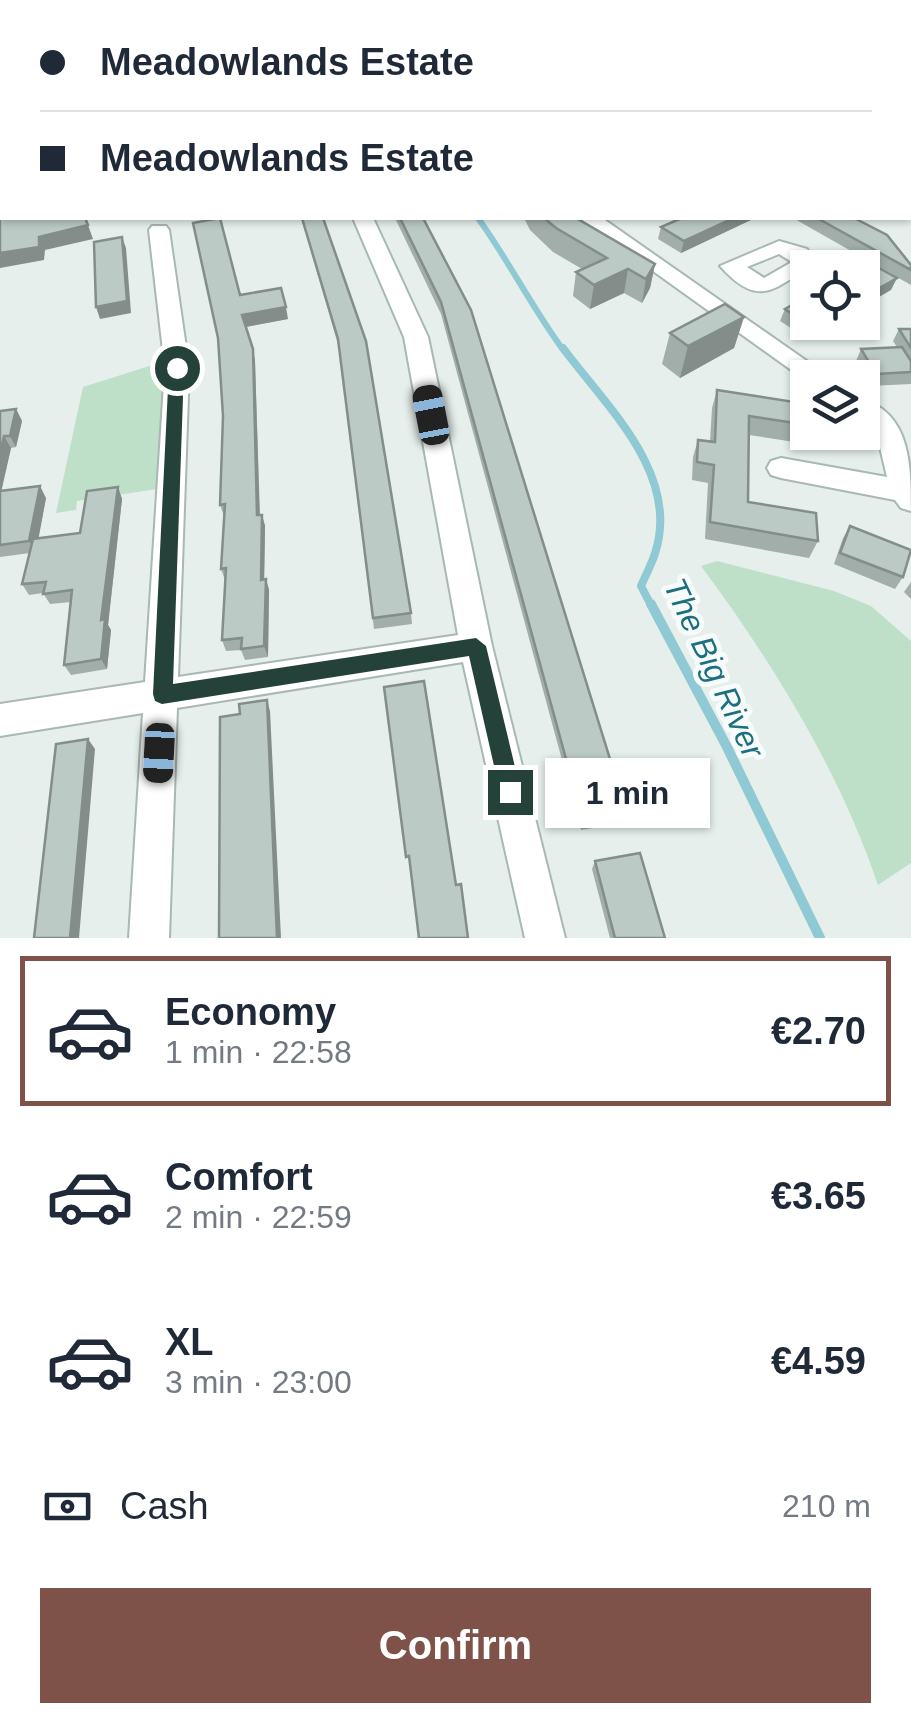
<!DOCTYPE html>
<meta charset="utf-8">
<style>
:root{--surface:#fff;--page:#f6f6f7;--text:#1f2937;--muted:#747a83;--line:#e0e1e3;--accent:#7f5249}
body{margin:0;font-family:Arial,sans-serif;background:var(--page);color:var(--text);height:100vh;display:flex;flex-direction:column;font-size:38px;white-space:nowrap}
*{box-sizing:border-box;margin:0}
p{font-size:32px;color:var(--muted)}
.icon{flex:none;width:55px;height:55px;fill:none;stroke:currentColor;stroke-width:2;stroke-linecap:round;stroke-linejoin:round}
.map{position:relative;height:938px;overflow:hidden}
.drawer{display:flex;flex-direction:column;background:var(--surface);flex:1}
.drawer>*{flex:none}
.guide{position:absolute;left:0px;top:0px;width:912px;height:220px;box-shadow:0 2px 8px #0004;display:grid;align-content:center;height:220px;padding:0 40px;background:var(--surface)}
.buttons{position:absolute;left:790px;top:250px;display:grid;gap:20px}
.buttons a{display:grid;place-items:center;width:90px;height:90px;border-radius:0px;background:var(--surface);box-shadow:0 2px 8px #0004;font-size:50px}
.end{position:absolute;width:45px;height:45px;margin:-22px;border:12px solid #24423a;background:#fff;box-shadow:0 0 0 5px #fff}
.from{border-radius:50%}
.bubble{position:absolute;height:70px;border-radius:0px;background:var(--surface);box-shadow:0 2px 8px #0004;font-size:32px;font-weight:800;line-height:70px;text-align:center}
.car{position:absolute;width:30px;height:60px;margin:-30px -15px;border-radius:12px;box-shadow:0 0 8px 2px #0007;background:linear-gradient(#222 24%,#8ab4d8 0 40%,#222 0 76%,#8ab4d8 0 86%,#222 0)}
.guide b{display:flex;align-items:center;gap:35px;height:95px;font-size:38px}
.guide b+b{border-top:2px solid var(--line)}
.guide i{width:25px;height:25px;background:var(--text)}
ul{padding:18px 0 0;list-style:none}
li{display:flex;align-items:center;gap:30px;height:150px;margin:0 20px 15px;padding:0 20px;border:5px solid transparent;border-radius:0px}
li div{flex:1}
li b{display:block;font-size:38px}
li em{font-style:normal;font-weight:800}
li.current{border-color:var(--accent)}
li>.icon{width:90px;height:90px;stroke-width:1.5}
.pay{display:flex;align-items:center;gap:25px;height:110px;padding:0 40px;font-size:38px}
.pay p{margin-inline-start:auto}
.cta{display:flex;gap:20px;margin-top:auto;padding:20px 40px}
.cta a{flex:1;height:115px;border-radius:0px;background:var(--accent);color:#fff;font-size:40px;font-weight:800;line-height:115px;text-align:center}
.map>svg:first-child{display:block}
</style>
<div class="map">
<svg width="911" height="938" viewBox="0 0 911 938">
<rect width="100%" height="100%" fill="#e6efeb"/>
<!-- green -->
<g fill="#bfe0c8">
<polygon points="162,362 166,389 157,489 77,501 76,510 56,513 83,387"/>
<path d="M717,561L834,591L871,606L911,641V863L878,885C839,770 773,663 701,566Z"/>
</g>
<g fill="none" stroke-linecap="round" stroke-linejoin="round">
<!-- stream-far2 -->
<path stroke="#8ec9d4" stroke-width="6" d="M478,218C509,261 532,308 564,351"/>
<!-- stream-far1 -->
<path stroke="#8ec9d4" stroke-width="8" d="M563,348C605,405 679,472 656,550C653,562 646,574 641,586L652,607"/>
<!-- stream -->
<polyline stroke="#8ec9d4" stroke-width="10" points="651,604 727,747 820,938"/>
<defs>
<g id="street">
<rect x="334" y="0" width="14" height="2"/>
<rect x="0" y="45" width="2" height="10"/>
<polygon points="2,185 2,197 0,198 0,186"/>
<polygon points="353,218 373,218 428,337 492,646 565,938 525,938 463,662 177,708 169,938 129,938 143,713 0,736 0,704 145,682 165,368 149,230 152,226 166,226 169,230 189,368 178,677 458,635 404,337"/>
<polygon points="579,218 602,218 831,378 808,378 808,382"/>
<path d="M779,241L807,249L815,264C777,284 762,313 720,266ZM779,254L792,262L764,278L747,267Z"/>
<path d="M862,399C911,414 911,466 911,511L901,508L895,500L781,478L771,475L767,468L771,461L781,458L887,477L876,430L862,421Z"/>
</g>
<g id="secondary">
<polyline points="32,2 33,0"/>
<polyline points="0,90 2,83"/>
</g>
</defs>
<!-- street casing -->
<use href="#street" stroke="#a8b8b2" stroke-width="4"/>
<!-- secondary casing -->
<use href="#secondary" stroke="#a4bbb3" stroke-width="35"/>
<!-- street -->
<use href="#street" fill="#fff" fill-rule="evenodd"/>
<!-- secondary -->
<use href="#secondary" stroke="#fff" stroke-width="30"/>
</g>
<!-- wall -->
<g fill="#a1aea9">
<polygon points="301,218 323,218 411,613 412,624 374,629 340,351"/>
<polygon points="395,218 423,218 627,814 623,823 581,830 441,314"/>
<polygon points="524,218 576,218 655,264 650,288 642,303 624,293 590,309 573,296 576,272 582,269 553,252 530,230"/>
<polygon points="682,218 755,218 681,253 658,239 661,227"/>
<polygon points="793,218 854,218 911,265 911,285"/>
<polygon points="240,295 288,319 246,327 255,361 260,515 262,515 265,526 264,580 266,579 269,590 268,657 245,660 241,650 226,651 222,640 225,580 221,569 224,516 220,505"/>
<polygon points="785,309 808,322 835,322 808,339 780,321"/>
<polygon points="744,317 734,348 680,378 662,364 670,333"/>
<polygon points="899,329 911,329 911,384 870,386 856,361 861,349 897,347 893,341"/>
<polygon points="717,390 807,404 808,427 801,443 749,435 748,502 818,541 809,558 705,539 708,483 692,480 693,457 698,440 710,442 712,408"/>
<polygon points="16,409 22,421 16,447 11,448 1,491 46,498 38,538 80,533 118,487 122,499 108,625 111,630 107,669 71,675 64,665 71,602 50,604 43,593 29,595 22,584 30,553 0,557 0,411"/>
<polygon points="850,526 903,577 895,589 834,564 843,538"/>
<polygon points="911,582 911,599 904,592"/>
<polygon points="595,861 665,938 610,938 592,869"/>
</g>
<!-- shaded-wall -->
<g fill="#838d89">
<polygon points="734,218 755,218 681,253 684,241"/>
<polygon points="88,225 93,239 45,250 44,260 0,268 0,253 39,237"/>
<polygon points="122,237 126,248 131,313 100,319 96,307"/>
<polygon points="655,264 650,288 642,303 646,279"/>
<polygon points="628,269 624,293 590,309 594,285"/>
<polygon points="897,278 891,290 862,307 862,298"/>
<polygon points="286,307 288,319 245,327 242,315"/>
<polygon points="744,317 734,348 680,378 688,346"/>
<polygon points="820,322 835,322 808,339 812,327"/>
<polygon points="253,349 255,361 260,527 257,515"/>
<polygon points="16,409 22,421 16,447 10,436"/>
<polygon points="4,436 11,448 0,497 0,456"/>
<polygon points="40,486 46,498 36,552 29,541"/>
<polygon points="118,487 122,499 108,625 111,630 107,669 101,659 101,620"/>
<polygon points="262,515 265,526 264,591 261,580"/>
<polygon points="266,579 269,590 268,657 264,646"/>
<polygon points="267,700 270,711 281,938 277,938"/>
<polygon points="88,739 95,749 79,938 70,938"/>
</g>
<!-- building -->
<g fill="#bbcac4" stroke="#838d89" stroke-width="2.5">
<polygon points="108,0 145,0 144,2 108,2"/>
<polygon points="263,0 321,0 321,2 242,2"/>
<polygon points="359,0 379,0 380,2 359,2"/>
<polygon points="548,0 674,0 659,2 551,2"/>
<polygon points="680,0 911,0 911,12 910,2 684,2"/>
<polygon points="0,194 2,194 2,218 85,218 88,225 39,237 39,247 0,253"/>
<polygon points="220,218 240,295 281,288 286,307 242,315 253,349 257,515 262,515 261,580 266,579 264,646 241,649 242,638 222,640 226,568 221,569 225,504 220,505 223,416 218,338 193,223"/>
<polygon points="302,218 323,218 366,341 411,613 373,618 338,339"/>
<polygon points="400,218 423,218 471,310 627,814 583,821 441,302"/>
<polygon points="544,218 576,218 655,264 646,279 628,269 594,285 576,272 607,258 556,228"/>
<polygon points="682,218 734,218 684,241 661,227"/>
<polygon points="817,218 854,218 887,235 911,265 911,270"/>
<polygon points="122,237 127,301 96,307 94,242"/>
<polygon points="868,262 897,278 862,298 862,268 859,268"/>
<polygon points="808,296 808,322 820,322 812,327 785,309"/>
<polygon points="725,304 744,317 688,346 670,333"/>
<polygon points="899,329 911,329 911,348"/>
<polygon points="902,347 911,361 911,372 876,374 861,349"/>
<polygon points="717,390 807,404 808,425 749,416 748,502 816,513 818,541 710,522 714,465 697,462 698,440 715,442"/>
<polygon points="16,409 10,436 4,436 0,456 0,411"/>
<polygon points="40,486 29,541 0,545 0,491"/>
<polygon points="118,487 101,620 105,619 101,659 64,665 72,590 43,594 46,582 22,584 33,539 80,533 87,491"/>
<polygon points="850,526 911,550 903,577 840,553"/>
<polygon points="424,681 456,885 461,884 468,938 419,938 409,856 406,857 384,687"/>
<polygon points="267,700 277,938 219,938 220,717 240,714 239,704"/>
<polygon points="88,739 70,938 34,938 56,744"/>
<polygon points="640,853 665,938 615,938 595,861"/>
</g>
<!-- route -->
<polygon fill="#24423a" points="177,363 184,368 173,684 476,638 486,646 521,792 518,800 510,803 503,800 500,792 469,656 162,704 155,701 153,694 169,368"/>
<g text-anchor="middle" stroke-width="10" stroke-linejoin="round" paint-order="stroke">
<!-- water labels -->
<g font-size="32" font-style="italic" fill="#1c6f80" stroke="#f7fbf9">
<text transform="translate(714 668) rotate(65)" y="11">The Big River</text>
</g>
</g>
</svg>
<div class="buttons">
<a><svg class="icon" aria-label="locate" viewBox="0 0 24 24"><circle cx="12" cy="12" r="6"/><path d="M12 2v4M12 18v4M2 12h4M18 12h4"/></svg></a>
<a><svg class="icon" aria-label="layers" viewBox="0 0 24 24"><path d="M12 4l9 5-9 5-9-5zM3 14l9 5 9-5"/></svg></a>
</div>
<i class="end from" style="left:177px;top:368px"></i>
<i class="end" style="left:510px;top:792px"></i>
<div class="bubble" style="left:545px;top:758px;width:165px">1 min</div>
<i class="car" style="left:431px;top:415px;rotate:349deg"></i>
<i class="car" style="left:159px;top:753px;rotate:183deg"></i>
<div class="guide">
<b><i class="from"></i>Meadowlands Estate</b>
<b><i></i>Meadowlands Estate</b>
</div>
</div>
<section class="drawer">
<ul>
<li class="current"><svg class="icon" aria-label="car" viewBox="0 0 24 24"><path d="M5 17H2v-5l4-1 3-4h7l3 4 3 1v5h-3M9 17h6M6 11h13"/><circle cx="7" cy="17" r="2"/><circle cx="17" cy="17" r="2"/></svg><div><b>Economy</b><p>1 min · 22:58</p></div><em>€2.70</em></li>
<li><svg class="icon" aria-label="car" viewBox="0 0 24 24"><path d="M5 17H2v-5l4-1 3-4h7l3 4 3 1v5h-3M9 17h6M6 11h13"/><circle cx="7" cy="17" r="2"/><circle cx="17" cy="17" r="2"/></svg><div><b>Comfort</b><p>2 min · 22:59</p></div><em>€3.65</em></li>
<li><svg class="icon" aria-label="car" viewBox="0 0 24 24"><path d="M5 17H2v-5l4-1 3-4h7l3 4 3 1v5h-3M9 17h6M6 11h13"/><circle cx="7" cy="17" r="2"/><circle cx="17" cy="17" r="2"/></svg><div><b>XL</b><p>3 min · 23:00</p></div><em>€4.59</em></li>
</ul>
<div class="pay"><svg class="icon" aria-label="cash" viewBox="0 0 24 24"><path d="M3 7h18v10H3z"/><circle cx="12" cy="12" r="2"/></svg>Cash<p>210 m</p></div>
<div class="cta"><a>Confirm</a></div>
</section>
